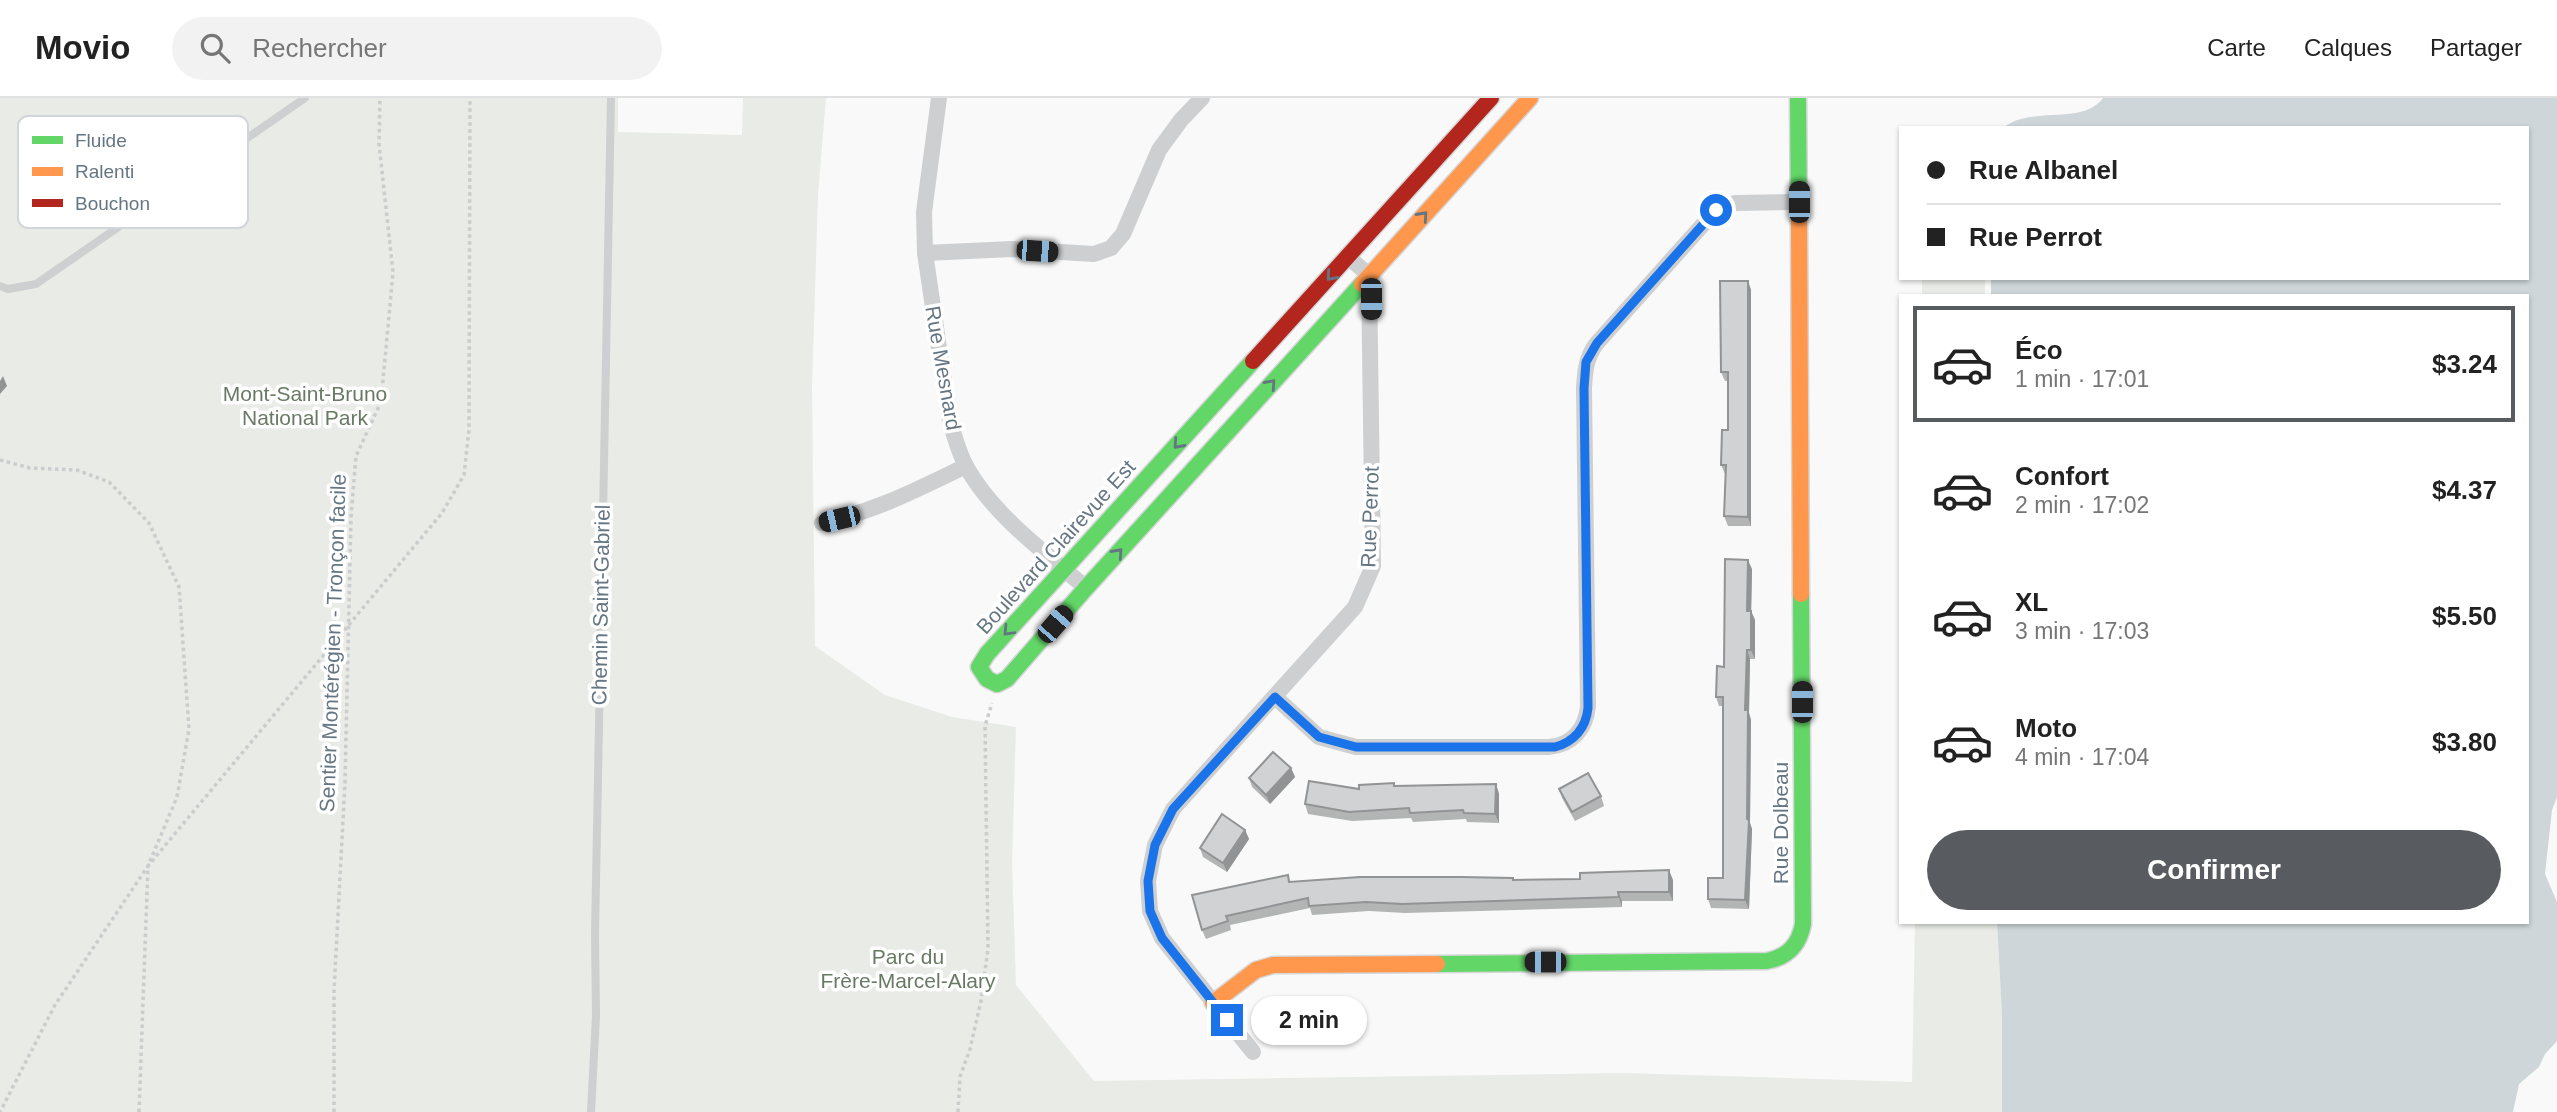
<!DOCTYPE html>
<html lang="fr">
<meta charset="utf-8">
<style>
:root{--surface:#fff;--page:#f2f2f2;--text:#222;--muted:#767676;--line:#e0e0e0;--accent:#585c60}
body{margin:0;font-family:Arial,sans-serif;background:var(--page);color:var(--text);height:100vh;display:flex;flex-direction:column;font-size:26px;white-space:nowrap}
*{box-sizing:border-box;margin:0}
p{font-size:23px;color:var(--muted)}
.icon{flex:none;width:38px;height:38px;fill:none;stroke:currentColor;stroke-width:2;stroke-linecap:round;stroke-linejoin:round}
.map{position:relative;flex:1;overflow:hidden}
.panel{position:absolute;left:1899px;top:196px;width:630px;height:630px;display:flex;flex-direction:column;background:var(--surface);border-radius:0px;box-shadow:0 2px 5px #0004}
.panel>*{flex:none}
.top-card{position:absolute;left:1899px;top:28px;width:630px;height:154px;border-radius:0px;box-shadow:0 2px 5px #0004;display:grid;align-content:center;height:154px;padding:0 28px;background:var(--surface)}
.end{position:absolute;width:32px;height:32px;margin:-16px;border:9px solid #1a73e8;background:#fff;box-shadow:0 0 0 4px #fff}
.from{border-radius:50%}
.bubble{position:absolute;height:49px;border-radius:24px;background:var(--surface);box-shadow:0 2px 5px #0004;font-size:23px;font-weight:600;line-height:49px;text-align:center}
.car{position:absolute;width:21px;height:42px;margin:-21px -10px;border-radius:9px;box-shadow:0 0 5px 2px #0007;background:linear-gradient(#222 24%,#8ab4d8 0 40%,#222 0 76%,#8ab4d8 0 86%,#222 0)}
.top-card b{display:flex;align-items:center;gap:24px;height:66px;font-size:26px}
.top-card b+b{border-top:2px solid var(--line)}
.top-card i{width:18px;height:18px;background:var(--text)}
ul{padding:12px 0 0;list-style:none}
li{display:flex;align-items:center;gap:21px;height:116px;margin:0 14px 10px;padding:0 14px;border:4px solid transparent;border-radius:0px}
li div{flex:1}
li b{display:block;font-size:26px}
li em{font-style:normal;font-weight:600}
li.selected{border-color:var(--accent)}
li>.icon{width:63px;height:63px;stroke-width:1.5}
.action{display:flex;gap:14px;margin-top:auto;padding:14px 28px}
.action a{flex:1;height:80px;border-radius:42px;background:var(--accent);color:#fff;font-size:28px;font-weight:600;line-height:80px;text-align:center}
header{display:flex;align-items:center;gap:42px;box-sizing:border-box;height:98px;padding:0 35px;background:var(--surface);border-bottom:2px solid var(--line)}
header strong{font-size:33px}
nav{display:flex;gap:38px;margin-inline-start:auto;font-size:24px}
.search{width:490px;height:63px;background:var(--page);display:flex;align-items:center;gap:18px;box-sizing:border-box;padding:0 24px;border-radius:38px;color:var(--muted);font-size:26px}
.map>svg:first-child{display:block}
</style>
<header>
<strong>Movio</strong>
<div class="search"><svg class="icon" aria-label="search" viewBox="0 0 24 24"><circle cx="10" cy="10" r="6"/><path d="M15 15l6 6"/></svg>Rechercher</div>
<nav><a>Carte</a><a>Calques</a><a>Partager</a></nav>
</header>
<div class="map">
<svg width="2557" height="1014" viewBox="0 0 2557 1014">
<rect width="100%" height="100%" fill="#f9f9f9"/>
<!-- green -->
<g fill="#e8ebe6">
<polygon points="0,0 618,0 618,34 742,37 743,0 826,0 818,97 812,289 815,548 885,597 952,619 1016,629 1012,765 1016,887 1094,983 1625,975 1912,984 1915,824 1997,824 2002,917 2002,1014 0,1014"/>
<rect x="1922" y="180" width="63" height="18"/>
</g>
<!-- water -->
<path fill="#ced6d9" d="M2103,0H2557V699L2552,712L2545,776L2557,804V943L2545,956L2539,969L2519,986L2513,1014H2002V917L1997,824H2527V198H1991V180H2527V30H2003C2030,7 2083,28 2103,0Z"/>
<g fill="none" stroke-linecap="round" stroke-linejoin="round">
<defs>
<g id="fast">
<polyline points="1798,0 1799,123"/>
<polyline points="1253,263 987,556 979,569 987,581 997,586 1007,581 1086,490 1362,186"/>
<path d="M1437,866L1767,863C1788,859 1799,847 1803,826L1801,496"/>
</g>
<g id="slow">
<polyline points="1799,123 1801,496"/>
<polyline points="1362,186 1530,0"/>
<polyline points="1213,905 1256,872 1273,867 1437,866"/>
</g>
<polyline id="jam" points="1253,263 1491,0"/>
</defs>
<!-- fast casing -->
<use href="#fast" stroke="#d5d6d7" stroke-width="19"/>
<!-- slow casing -->
<use href="#slow" stroke="#d5d6d7" stroke-width="19"/>
<!-- jam casing -->
<use href="#jam" stroke="#d5d6d7" stroke-width="19"/>
<!-- path -->
<g stroke="#cbcccd" stroke-width="3.5" stroke-dasharray="3.5 3.5" stroke-linecap="butt">
<polyline points="0,362 30,370 77,372 109,384 149,425 179,489 189,631 177,699 148,768 55,907 0,1014"/>
<polyline points="139,1014 148,768 442,415 464,377 469,331 470,0"/>
<polyline points="334,1014 334,893 345,684 351,419 356,358 381,304 393,174 379,46 380,0"/>
<polyline points="958,1014 960,979 970,951 981,903 988,851 985,628 992,605"/>
</g>
<!-- lane -->
<g stroke="#cecfd0" stroke-width="8">
<polyline points="0,188 8,191 36,186 305,0"/>
<polyline points="591,1014 596,918 595,836 611,0"/>
</g>
<!-- street -->
<g stroke="#cecfd0" stroke-width="16">
<path d="M939,0L924,114L925,155L950,324C955,340 959,356 967,370C995,419 1045,454 1086,490"/>
<polyline points="925,155 1012,151 1094,156 1111,150 1123,136 1159,52 1181,22 1202,0"/>
<path d="M822,425C876,413 916,392 966,368"/>
<path d="M1275,599L1319,639L1356,649H1549C1572,647 1586,631 1588,608L1584,290C1585,273 1586,259 1597,245L1716,112L1735,105L1799,104"/>
<polyline points="1253,954 1162,840 1150,813 1148,783 1155,747 1173,711 1355,509 1373,468 1369,177 1348,159"/>
</g>
<!-- fast -->
<use href="#fast" stroke="#63d668" stroke-width="16"/>
<!-- slow -->
<use href="#slow" stroke="#ff974d" stroke-width="16"/>
<!-- jam -->
<use href="#jam" stroke="#b3261e" stroke-width="16"/>
</g>
<!-- wall -->
<g fill="#b3b5b5">
<polygon points="1748,183 1751,192 1751,428 1728,428 1724,418 1725,376 1721,367 1728,332 1728,283 1725,283 1721,274"/>
<polygon points="1752,471 1751,513 1755,522 1755,561 1750,561 1749,615 1751,622 1750,725 1752,731 1749,811 1711,810 1708,801 1723,780 1723,608 1719,608 1716,599"/>
<polygon points="1291,670 1295,679 1270,706 1252,689 1249,680"/>
<polygon points="1394,685 1395,688 1496,686 1499,696 1499,725 1467,724 1466,721 1413,724 1411,720 1352,723 1308,716 1305,706 1359,691"/>
<polygon points="1559,691 1601,698 1604,708 1575,723 1562,700"/>
<polygon points="1245,732 1249,741 1227,774 1203,759 1200,750"/>
<polygon points="1288,777 1290,783 1673,782 1673,803 1622,803 1622,809 1405,815 1369,813 1312,817 1310,810 1230,827 1231,832 1206,841 1202,832"/>
</g>
<!-- shaded-wall -->
<g fill="#929394">
<polygon points="1748,183 1751,192 1751,428 1748,419"/>
<polygon points="3,278 7,288 0,296 0,283"/>
<polygon points="1748,462 1752,471 1751,522 1747,513"/>
<polygon points="1751,513 1755,522 1755,561 1751,552"/>
<polygon points="1747,552 1750,561 1749,615 1751,622 1750,725 1752,731 1749,811 1745,802 1747,721 1745,612"/>
<polygon points="1291,670 1295,679 1270,706 1266,697"/>
<polygon points="1496,686 1499,696 1499,725 1495,716"/>
<polygon points="1245,732 1249,741 1227,774 1223,765"/>
<polygon points="1669,772 1673,782 1673,803 1669,794"/>
<polygon points="1618,794 1622,803 1622,809 1619,799"/>
</g>
<!-- building -->
<g fill="#d0d2d3" stroke="#929394" stroke-width="2">
<polygon points="1720,183 1748,183 1748,419 1724,418 1726,367 1721,367 1722,332 1728,332 1728,274 1721,274"/>
<polygon points="1725,461 1748,462 1747,513 1751,513 1751,552 1747,552 1745,612 1748,612 1747,721 1749,722 1745,802 1708,801 1708,780 1723,780 1723,599 1716,599 1717,568 1724,569"/>
<polygon points="1273,654 1291,670 1266,697 1249,680"/>
<polygon points="1588,675 1601,698 1572,714 1559,691"/>
<polygon points="1309,683 1359,691 1359,687 1394,685 1394,688 1496,686 1495,716 1464,715 1463,712 1410,715 1409,710 1349,714 1305,706"/>
<polygon points="1222,716 1245,732 1223,765 1200,750"/>
<polygon points="1669,772 1669,794 1618,794 1619,799 1402,806 1366,804 1309,808 1308,800 1226,818 1228,823 1202,832 1192,797 1288,777 1289,784 1360,779 1461,779 1513,780 1513,782 1580,781 1580,775"/>
</g>
<!-- one-way arrows -->
<defs><path id="oneway-chevron" d="M-2-3.5L2.5 0L-2 3.5" fill="none" stroke-width="1.6" stroke-linecap="round" stroke-linejoin="round" transform="scale(1.75)"/></defs>
<g stroke="#657683">
<use href="#oneway-chevron" transform="translate(1423 118) rotate(-48)"/>
<use href="#oneway-chevron" transform="translate(1331 178) rotate(132)"/>
<use href="#oneway-chevron" transform="translate(1271 286) rotate(-48)"/>
<use href="#oneway-chevron" transform="translate(1178 346) rotate(132)"/>
<use href="#oneway-chevron" transform="translate(1118 455) rotate(-48)"/>
<use href="#oneway-chevron" transform="translate(1008 533) rotate(133)"/>
</g>
<g fill="none" stroke-linecap="round" stroke-linejoin="round">
<!-- route -->
<path stroke="#1a73e8" stroke-width="9" d="M1227,922L1162,840L1150,813L1148,783L1155,747L1173,711L1275,599L1319,639L1356,649H1555C1574,644 1586,630 1588,610L1584,290L1586,264L1597,245L1716,112"/>
</g>
<g text-anchor="middle" stroke-width="7" stroke-linejoin="round" paint-order="stroke">
<!-- street labels -->
<g font-size="21" fill="#657683" stroke="#fff">
<text transform="translate(943 270) rotate(80)" y="7">Rue Mesnard</text>
<text transform="translate(1370 419) rotate(-88)" y="7">Rue Perrot</text>
<text transform="translate(1056 449) rotate(-48)" y="7">Boulevard Clairevue Est</text>
<text transform="translate(601 507) rotate(-89)" y="7">Chemin Saint-Gabriel</text>
<text transform="translate(333 545) rotate(-88)" y="7">Sentier Montérégien - Tronçon facile</text>
<text transform="translate(1781 725) rotate(-90)" y="7">Rue Dolbeau</text>
</g>
<!-- park labels -->
<g font-size="21" fill="#687a64" stroke="#fff">
<text x="305" y="303">Mont-Saint-Bruno<tspan x="305" dy="24">National Park</tspan></text>
<text x="908" y="866">Parc du<tspan x="908" dy="24">Frère-Marcel-Alary</tspan></text>
</g>
</g>
<!-- legend -->
<rect x="18" y="18" width="230" height="112" rx="10" fill="#fff" stroke="#d1d6da" stroke-width="2"/>
<rect x="32" y="38" width="31" height="8" fill="#63d668"/>
<rect x="32" y="69" width="31" height="9" fill="#ff974d"/>
<rect x="32" y="101" width="31" height="8" fill="#b3261e"/>
<g font-size="19" fill="#657683">
<text x="75" y="49">Fluide</text>
<text x="75" y="80">Ralenti</text>
<text x="75" y="112">Bouchon</text>
</g>
</svg>
<i class="end from" style="left:1716px;top:112px"></i>
<i class="end" style="left:1227px;top:922px"></i>
<div class="bubble" style="left:1251px;top:898px;width:116px">2 min</div>
<i class="car" style="left:1799px;top:104px;rotate:0deg"></i>
<i class="car" style="left:1037px;top:153px;rotate:94deg"></i>
<i class="car" style="left:1371px;top:201px;rotate:180deg"></i>
<i class="car" style="left:839px;top:421px;rotate:257deg"></i>
<i class="car" style="left:1055px;top:526px;rotate:41deg"></i>
<i class="car" style="left:1802px;top:604px;rotate:0deg"></i>
<i class="car" style="left:1545px;top:864px;rotate:270deg"></i>
<div class="top-card">
<b><i class="from"></i>Rue Albanel</b>
<b><i></i>Rue Perrot</b>
</div>
<section class="panel">
<ul>
<li class="selected"><svg class="icon" aria-label="car" viewBox="0 0 24 24"><path d="M5 17H2v-5l4-1 3-4h7l3 4 3 1v5h-3M9 17h6M6 11h13"/><circle cx="7" cy="17" r="2"/><circle cx="17" cy="17" r="2"/></svg><div><b>Éco</b><p>1 min · 17:01</p></div><em>$3.24</em></li>
<li><svg class="icon" aria-label="car" viewBox="0 0 24 24"><path d="M5 17H2v-5l4-1 3-4h7l3 4 3 1v5h-3M9 17h6M6 11h13"/><circle cx="7" cy="17" r="2"/><circle cx="17" cy="17" r="2"/></svg><div><b>Confort</b><p>2 min · 17:02</p></div><em>$4.37</em></li>
<li><svg class="icon" aria-label="car" viewBox="0 0 24 24"><path d="M5 17H2v-5l4-1 3-4h7l3 4 3 1v5h-3M9 17h6M6 11h13"/><circle cx="7" cy="17" r="2"/><circle cx="17" cy="17" r="2"/></svg><div><b>XL</b><p>3 min · 17:03</p></div><em>$5.50</em></li>
<li><svg class="icon" aria-label="car" viewBox="0 0 24 24"><path d="M5 17H2v-5l4-1 3-4h7l3 4 3 1v5h-3M9 17h6M6 11h13"/><circle cx="7" cy="17" r="2"/><circle cx="17" cy="17" r="2"/></svg><div><b>Moto</b><p>4 min · 17:04</p></div><em>$3.80</em></li>
</ul>
<div class="action"><a>Confirmer</a></div>
</section>
</div>
